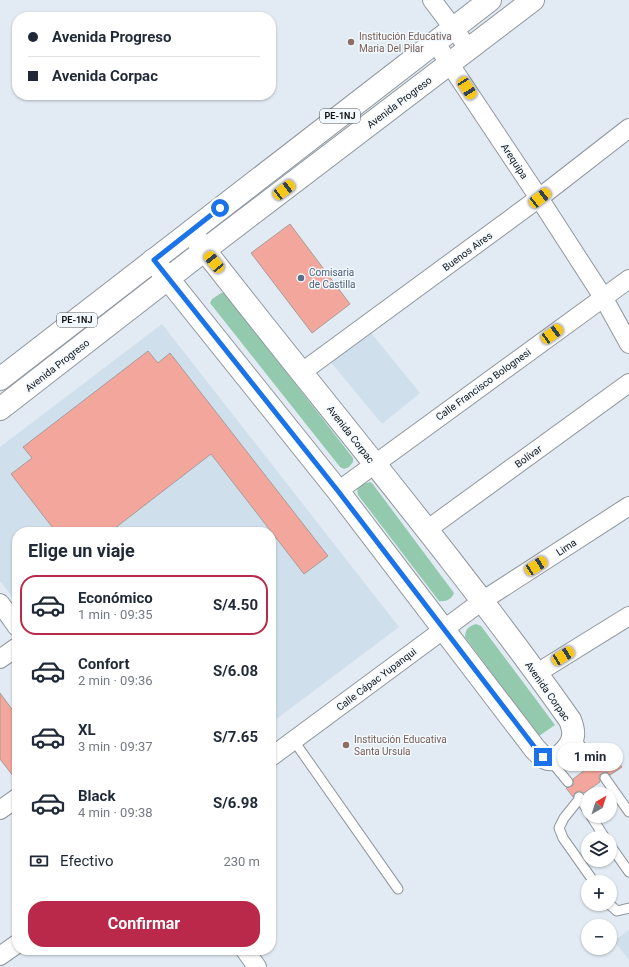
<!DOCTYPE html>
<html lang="es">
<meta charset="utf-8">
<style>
:root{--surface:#fff;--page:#f6f6f7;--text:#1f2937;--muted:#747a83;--line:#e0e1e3;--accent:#ba2949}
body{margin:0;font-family:Roboto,sans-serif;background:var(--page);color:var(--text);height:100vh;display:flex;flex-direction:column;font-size:15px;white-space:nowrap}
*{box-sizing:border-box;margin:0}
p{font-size:13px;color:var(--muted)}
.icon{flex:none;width:22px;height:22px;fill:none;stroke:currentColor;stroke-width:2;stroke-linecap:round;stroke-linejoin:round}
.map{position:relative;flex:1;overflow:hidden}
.details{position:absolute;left:12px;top:527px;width:264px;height:428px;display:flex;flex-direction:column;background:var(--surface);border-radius:16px;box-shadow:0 1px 3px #0004}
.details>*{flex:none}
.top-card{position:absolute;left:12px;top:12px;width:264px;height:88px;border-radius:16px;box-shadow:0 1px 3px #0004;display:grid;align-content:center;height:88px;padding:0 16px;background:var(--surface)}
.needle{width:26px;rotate:39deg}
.buttons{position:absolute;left:581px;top:787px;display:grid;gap:8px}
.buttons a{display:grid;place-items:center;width:36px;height:36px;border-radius:50%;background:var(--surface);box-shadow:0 1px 3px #0004;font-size:20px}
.end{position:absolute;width:18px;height:18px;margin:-9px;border:5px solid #1a73e8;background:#fff;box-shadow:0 0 0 2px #fff}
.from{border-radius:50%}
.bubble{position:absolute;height:28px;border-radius:14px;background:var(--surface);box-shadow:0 1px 3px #0004;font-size:13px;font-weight:700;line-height:28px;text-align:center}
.car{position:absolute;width:12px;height:24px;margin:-12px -6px;border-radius:5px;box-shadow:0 0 3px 1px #0007;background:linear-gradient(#f5c518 24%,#345 0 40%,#f5c518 0 76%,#345 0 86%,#f5c518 0)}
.top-card b{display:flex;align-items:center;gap:14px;height:38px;font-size:15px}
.top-card b+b{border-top:1px solid var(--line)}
.top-card i{width:10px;height:10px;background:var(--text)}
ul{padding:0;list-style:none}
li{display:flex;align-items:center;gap:12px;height:60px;margin:0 8px 6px;padding:0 8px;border:2px solid transparent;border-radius:16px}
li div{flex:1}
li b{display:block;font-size:15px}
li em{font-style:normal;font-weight:700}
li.on{border-color:var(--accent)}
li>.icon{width:36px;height:36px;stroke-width:1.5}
h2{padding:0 16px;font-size:18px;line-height:48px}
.pay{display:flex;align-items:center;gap:10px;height:44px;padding:0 16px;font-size:15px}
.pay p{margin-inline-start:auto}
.button{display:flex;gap:8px;margin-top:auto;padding:8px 16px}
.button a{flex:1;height:46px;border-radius:16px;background:var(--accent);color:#fff;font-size:16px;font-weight:700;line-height:46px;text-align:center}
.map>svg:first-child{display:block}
</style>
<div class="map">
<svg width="629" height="967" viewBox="0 0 629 967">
<rect width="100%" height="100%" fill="#e2ebf3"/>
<!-- built -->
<g fill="#cfdfeb">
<polygon points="162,324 399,627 271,723 271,532 17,532 17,603 0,581 0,447"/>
<polygon points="367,328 420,393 382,424 329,360"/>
<polygon points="629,930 629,960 614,941"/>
</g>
<!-- green -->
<g fill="#93caae">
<polygon points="221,293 225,293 353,458 353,462 349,467 344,469 340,467 210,303 212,299"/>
<path d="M370,482L372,483L454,593C452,599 446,602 439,601L358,495C355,486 362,484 370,482Z"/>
<path d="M476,624L481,626L555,725L539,736L465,637C465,629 469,626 476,624Z"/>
</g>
<!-- building -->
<g fill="#f3a69b" stroke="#a89c9a">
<polygon points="290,224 350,304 312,333 251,253"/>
<polygon points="148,351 158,363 170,353 328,556 304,574 211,454 110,532 56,532 11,474 32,458 23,447"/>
<polygon points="0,693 17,716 17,781 0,759"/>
<polygon points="611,752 622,767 610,775 607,772 602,773 599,776 600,782 584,793 579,791 576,792 573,797 566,788 572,786 574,784 573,779 589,767 592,770 597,769 600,766 599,760"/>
</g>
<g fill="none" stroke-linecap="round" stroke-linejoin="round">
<defs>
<g id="lane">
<polyline points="575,738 594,764"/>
<polyline points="294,741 398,889"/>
<polyline points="550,760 568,782"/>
<polyline points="605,778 629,812"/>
<polyline points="579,797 588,811"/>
<polyline points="580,798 564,818 559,828 563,838 594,882"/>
<polyline points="591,816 605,838"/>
<polyline points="610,845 629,872"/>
<polyline points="609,904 617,911 629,908"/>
</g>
<g id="street">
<polyline points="432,0 469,49"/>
<polyline points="435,42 539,198 603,297 629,344"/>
<polyline points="302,372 539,198 629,128"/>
<polyline points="338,491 629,279"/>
<polyline points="428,529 629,383"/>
<polyline points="0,603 17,627"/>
<polyline points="0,659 17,647"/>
<polyline points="537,673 629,616"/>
<polyline points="271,757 482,601 629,506"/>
<polyline points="0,810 17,798"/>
<polyline points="245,950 257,967"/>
<polyline points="0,956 17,944"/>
</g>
<path id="secondary" d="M153,260L338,491L535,749C539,753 543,758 548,759C559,761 572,746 573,736C574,730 572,725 570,720C452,553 318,397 193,235"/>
<g id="primary">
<polyline points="0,379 490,0"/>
<polyline points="0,409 210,246 533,0"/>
</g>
</defs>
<!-- lane casing -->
<use href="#lane" stroke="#8f979e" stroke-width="11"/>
<!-- street casing -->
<use href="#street" stroke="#8f979e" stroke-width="20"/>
<!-- secondary casing -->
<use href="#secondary" stroke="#8f979e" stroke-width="24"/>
<!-- primary casing -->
<use href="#primary" stroke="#8f979e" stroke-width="24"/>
<!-- lane -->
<use href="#lane" stroke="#fff" stroke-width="9"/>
<!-- street -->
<use href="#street" stroke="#fff" stroke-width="18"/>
<!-- secondary -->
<use href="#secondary" stroke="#fff" stroke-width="22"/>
<!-- primary -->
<use href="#primary" stroke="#fff" stroke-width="22"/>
</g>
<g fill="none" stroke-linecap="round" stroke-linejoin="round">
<!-- route -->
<polyline stroke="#1a73e8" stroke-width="5" points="220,208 154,260 338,491 536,749 543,757"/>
</g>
<!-- markers -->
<g fill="#8d6e63" stroke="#f1f8fe" stroke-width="1.5">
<circle cx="351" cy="42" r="4"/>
<circle cx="346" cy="745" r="4"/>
</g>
<circle fill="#5c6f8a" stroke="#f1f8fe" stroke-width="1.5" cx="301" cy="278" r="4"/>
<g text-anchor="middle" stroke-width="3" stroke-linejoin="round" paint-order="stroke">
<!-- shield labels -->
<g fill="#f1f8fe" stroke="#54585c" stroke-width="1">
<rect x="320" y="109" width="40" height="14" rx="3"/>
<rect x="57" y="313" width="40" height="14" rx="3"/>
</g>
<g font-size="9" font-weight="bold" fill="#111416">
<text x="340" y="119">PE-1NJ</text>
<text x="77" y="323">PE-1NJ</text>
</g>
<!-- education labels -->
<g font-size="10" fill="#785e54" stroke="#f1f8fe" text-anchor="start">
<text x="359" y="40">Institución Educativa<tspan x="359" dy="12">Maria Del Pilar</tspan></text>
<text x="354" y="743">Institución Educativa<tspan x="354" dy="12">Santa Ursula</tspan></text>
</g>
<!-- street labels -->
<g font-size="10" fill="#111416" stroke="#f1f8fe">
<text transform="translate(399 102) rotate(-37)" y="4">Avenida Progreso</text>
<text transform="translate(515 161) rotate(57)" y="4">Arequipa</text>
<text transform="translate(467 251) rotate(-36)" y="4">Buenos Aires</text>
<text transform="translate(57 365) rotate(-38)" y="4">Avenida Progreso</text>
<text transform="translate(483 384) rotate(-36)" y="4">Calle Francisco Bolognesi</text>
<text transform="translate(351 434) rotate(52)" y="4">Avenida Corpac</text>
<text transform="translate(528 456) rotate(-36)" y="4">Bolívar</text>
<text transform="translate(566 547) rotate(-33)" y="4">Lima</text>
<text transform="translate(376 679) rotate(-37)" y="4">Calle Cápac Yupanqui</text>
<text transform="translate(548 691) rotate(55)" y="4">Avenida Corpac</text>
</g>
<!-- service labels -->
<g font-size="10" fill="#4e5e75" stroke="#f1f8fe" text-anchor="start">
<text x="309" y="276">Comisaria<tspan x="309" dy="12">de Castilla</tspan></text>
</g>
</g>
</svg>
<div class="buttons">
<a><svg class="needle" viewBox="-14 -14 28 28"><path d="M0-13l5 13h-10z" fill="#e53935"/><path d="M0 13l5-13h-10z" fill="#747a83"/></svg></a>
<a><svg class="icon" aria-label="layers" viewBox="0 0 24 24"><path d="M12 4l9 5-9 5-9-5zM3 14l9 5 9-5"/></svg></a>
<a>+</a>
<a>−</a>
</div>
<i class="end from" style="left:220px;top:208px"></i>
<i class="end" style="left:543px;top:757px"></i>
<div class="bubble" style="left:557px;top:743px;width:66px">1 min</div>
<i class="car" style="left:467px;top:88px;rotate:147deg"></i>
<i class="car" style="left:284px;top:190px;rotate:53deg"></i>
<i class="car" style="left:540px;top:198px;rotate:52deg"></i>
<i class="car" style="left:214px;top:262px;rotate:321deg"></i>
<i class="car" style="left:552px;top:334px;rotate:54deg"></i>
<i class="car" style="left:536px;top:566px;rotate:57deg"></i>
<i class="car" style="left:563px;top:656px;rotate:58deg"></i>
<div class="top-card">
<b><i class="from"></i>Avenida Progreso</b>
<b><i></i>Avenida Corpac</b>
</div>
<section class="details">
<h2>Elige un viaje</h2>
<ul>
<li class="on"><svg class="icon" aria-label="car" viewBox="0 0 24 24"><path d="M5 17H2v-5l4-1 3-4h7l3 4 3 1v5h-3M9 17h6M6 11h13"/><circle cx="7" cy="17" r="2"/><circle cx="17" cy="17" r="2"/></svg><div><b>Económico</b><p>1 min · 09:35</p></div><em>S/4.50</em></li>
<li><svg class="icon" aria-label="car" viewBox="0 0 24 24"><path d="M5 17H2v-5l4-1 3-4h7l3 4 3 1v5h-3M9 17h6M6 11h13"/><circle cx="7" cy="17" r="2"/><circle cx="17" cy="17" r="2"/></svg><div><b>Confort</b><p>2 min · 09:36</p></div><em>S/6.08</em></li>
<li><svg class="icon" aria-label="car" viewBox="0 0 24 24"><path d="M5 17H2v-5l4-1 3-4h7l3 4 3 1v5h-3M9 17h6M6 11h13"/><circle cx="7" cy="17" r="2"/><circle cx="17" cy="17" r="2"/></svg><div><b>XL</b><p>3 min · 09:37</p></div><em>S/7.65</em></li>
<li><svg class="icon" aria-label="car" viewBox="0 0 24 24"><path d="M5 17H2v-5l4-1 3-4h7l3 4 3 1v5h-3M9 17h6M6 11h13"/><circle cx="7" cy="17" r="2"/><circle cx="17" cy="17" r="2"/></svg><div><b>Black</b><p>4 min · 09:38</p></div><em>S/6.98</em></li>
</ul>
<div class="pay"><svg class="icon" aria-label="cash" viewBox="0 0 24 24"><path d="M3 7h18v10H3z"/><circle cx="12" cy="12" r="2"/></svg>Efectivo<p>230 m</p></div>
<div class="button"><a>Confirmar</a></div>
</section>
</div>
